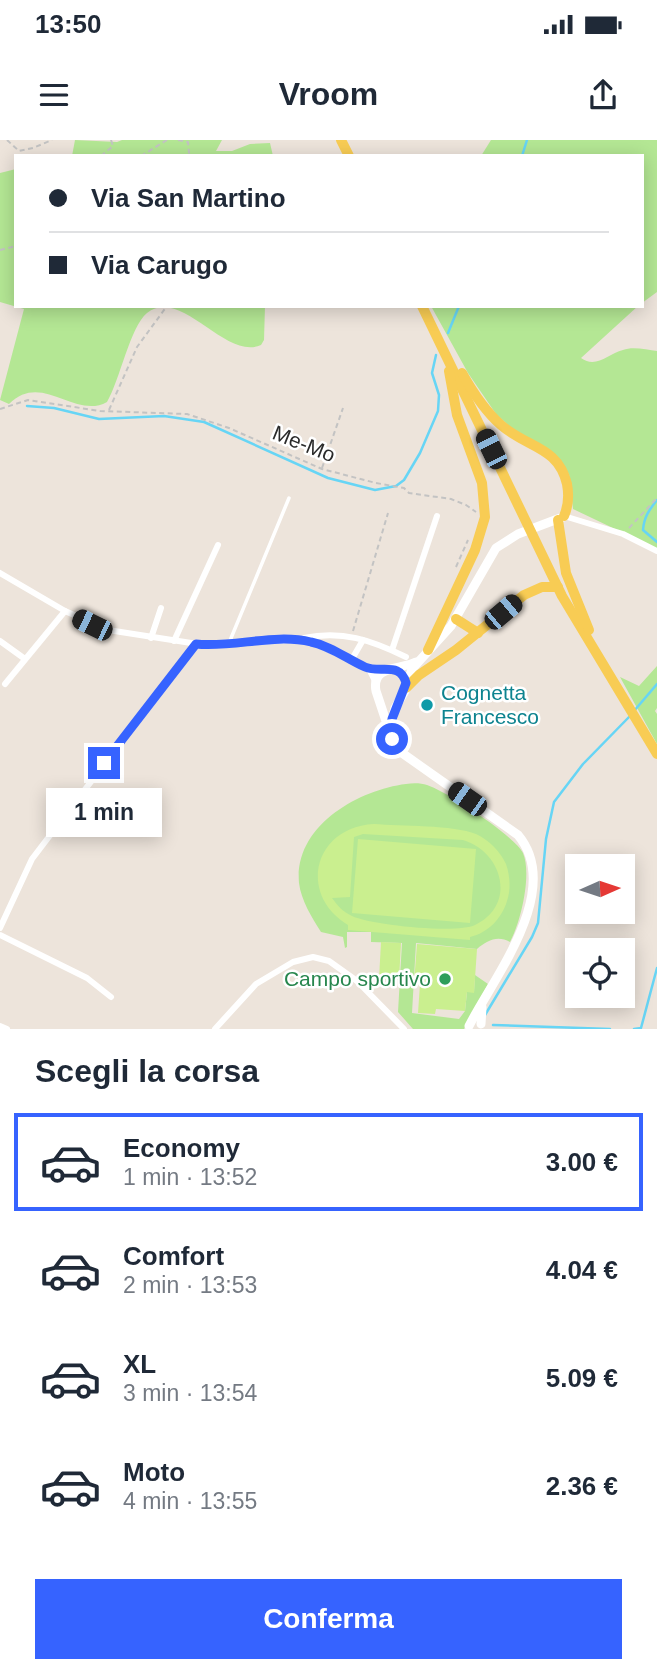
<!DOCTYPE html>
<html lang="it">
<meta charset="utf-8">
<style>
:root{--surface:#fff;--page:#f2f2f3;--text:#1f2937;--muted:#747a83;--line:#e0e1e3;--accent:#3663ff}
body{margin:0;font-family:Arial,sans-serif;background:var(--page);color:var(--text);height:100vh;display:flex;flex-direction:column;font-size:26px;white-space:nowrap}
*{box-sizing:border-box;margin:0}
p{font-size:23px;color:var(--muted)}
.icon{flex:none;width:38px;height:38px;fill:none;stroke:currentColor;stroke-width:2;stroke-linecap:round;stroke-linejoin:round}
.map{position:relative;height:889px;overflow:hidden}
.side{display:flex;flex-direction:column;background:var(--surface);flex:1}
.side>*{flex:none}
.banner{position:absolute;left:14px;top:14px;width:630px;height:154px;border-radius:0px;box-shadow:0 4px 18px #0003;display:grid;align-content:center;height:154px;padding:0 35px;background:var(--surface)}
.needle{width:46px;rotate:87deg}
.fabs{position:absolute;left:565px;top:714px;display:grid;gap:14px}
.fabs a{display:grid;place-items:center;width:70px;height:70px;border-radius:0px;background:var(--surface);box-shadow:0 4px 18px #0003;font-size:35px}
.end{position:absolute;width:32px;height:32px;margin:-16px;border:9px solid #3663ff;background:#fff;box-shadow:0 0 0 4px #fff}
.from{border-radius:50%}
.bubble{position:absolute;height:49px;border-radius:0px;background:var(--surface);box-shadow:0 4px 18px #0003;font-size:23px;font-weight:600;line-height:49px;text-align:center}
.car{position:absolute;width:21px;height:42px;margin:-21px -10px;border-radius:9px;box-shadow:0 0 5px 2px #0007;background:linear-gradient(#222 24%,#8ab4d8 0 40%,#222 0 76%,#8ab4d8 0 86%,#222 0)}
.banner b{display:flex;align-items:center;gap:24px;height:66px;font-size:26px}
.banner b+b{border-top:2px solid var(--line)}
.banner i{width:18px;height:18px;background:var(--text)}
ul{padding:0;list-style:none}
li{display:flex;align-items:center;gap:21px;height:98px;margin:0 14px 10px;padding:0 21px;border:4px solid transparent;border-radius:0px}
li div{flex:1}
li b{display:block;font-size:26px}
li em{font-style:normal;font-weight:600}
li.selected{border-color:var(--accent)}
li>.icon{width:63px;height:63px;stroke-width:1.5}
h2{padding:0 35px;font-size:32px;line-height:84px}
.primary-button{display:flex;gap:14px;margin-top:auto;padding:14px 35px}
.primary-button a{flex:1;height:80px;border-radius:0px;background:var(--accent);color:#fff;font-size:28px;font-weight:600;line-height:80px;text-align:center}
.status{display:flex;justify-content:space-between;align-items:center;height:49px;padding:0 35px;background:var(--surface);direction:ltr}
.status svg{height:19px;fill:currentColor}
header{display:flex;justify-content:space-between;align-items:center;height:91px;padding:0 35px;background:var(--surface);font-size:32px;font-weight:600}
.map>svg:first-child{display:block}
</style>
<div class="status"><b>13:50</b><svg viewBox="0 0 49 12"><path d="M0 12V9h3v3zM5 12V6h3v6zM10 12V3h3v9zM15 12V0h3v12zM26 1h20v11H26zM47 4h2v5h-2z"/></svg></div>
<header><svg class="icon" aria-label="menu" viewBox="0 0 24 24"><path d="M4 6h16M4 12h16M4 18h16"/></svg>Vroom<svg class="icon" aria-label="share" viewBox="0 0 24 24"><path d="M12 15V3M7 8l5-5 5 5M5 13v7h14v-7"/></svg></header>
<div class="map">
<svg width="657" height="889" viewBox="0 0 657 889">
<rect width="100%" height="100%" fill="#ede4db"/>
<!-- green -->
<g fill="#b4e794">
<polygon points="75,0 117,2 122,0 222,0 216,11 232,11 250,4 270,3 273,16 72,16"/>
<polygon points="491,0 657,0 657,152 642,163 642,16 481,16"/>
<path d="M16,29V166H265L264,200L261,205C225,221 181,146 147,173C130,187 120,240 107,262C75,280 42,231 9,264L0,260L24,169L0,162V33Z"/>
<path d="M431,166H638L581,218C596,229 608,214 623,210C633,206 647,210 657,211V409L573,369L569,334L518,294L496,274L468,233Z"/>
<polygon points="657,526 657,568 655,571 657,574 657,604 620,537 639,546"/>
<path d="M406,644C413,643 421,643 427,645C446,651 515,696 523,713C532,734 521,782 510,802C498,795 487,800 477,809L416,803L412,873L459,879L465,871L467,852H474L475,835L488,844L464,889H413L398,872L402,803L371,802V792H347V807L345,808L343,797L321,792C312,778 301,760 299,743C294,686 358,650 406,644Z"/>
</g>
<!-- pitch -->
<g fill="#caef8f" fill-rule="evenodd">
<path d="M374,684C400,686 454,685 476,694C489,700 500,711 506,724C510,736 511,749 507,761C502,778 488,793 470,797V800L348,790V785C297,754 314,687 374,684ZM363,694L463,700C503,712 517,765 475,785C457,794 370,785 352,776C343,772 337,765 332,758L350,757L354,697Z"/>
<polygon points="358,699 476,709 470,783 352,773"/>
<polygon points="381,802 401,803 399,840 379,839"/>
<polygon points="417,804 477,809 474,853 467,852 465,871 436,869 435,874 418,873 420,844 414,843"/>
</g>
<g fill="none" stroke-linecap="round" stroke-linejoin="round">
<!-- stream -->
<g stroke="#67d5f5" stroke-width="2.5">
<polyline points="522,16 527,0"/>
<polyline points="448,193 459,166"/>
<polyline points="27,266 54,268 99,279 164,276 204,282 328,338 375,350 396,346 404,340 420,313 438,271 439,255 432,233 436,215"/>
<path d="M657,360C649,370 644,377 643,390L657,402"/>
<polyline points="634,571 657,544"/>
<polyline points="485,875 532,797 538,783 546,699 554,662 583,624 630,576"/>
<polyline points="493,885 610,889"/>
<polyline points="634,889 641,888 657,828"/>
</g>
<!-- path -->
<g stroke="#c3c3c3" stroke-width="2" stroke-dasharray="5 3.5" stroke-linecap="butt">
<polyline points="7,0 19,11 33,8 52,0"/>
<polyline points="178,0 188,2 189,13 186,16"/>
<polyline points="101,16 113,6 111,0"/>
<polyline points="141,16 167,0"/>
<polyline points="0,110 16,106"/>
<polyline points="0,269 28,260 100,271 187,274 229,288 322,329 376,343 404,348 409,353 451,359 466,365 476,372"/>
<polyline points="109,270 137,207 167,166"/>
<polyline points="322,328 343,268"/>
<polyline points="629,388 657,358"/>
<polyline points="456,427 468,400"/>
<polyline points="353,491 388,373"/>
</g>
<!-- lane -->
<polyline stroke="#fff" stroke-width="3.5" points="229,503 289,358"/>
<!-- street -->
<g stroke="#fff" stroke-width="6">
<polyline points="564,376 623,394 657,411"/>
<polyline points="0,433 65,471 108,490 204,505 292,500 312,502 360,524 370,531 375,541"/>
<polyline points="151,498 161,468"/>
<path d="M304,498C342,490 371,500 406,517"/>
<polyline points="0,501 25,519"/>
<polyline points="174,501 218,405"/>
<polyline points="392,510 437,376"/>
<polyline points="352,519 363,500"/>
<polyline points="5,544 65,471"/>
<polyline points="0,788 32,719 196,504"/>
<polyline points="0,795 87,838 111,857"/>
<polyline points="0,886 7,889"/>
<polyline points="215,889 256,844 293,822 313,817 329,821 357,841 404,889"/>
</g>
<!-- secondary -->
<g stroke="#fff" stroke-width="9">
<path d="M416,522C400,530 371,525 376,551L392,599L402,613L518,695C564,750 494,837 469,886"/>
<polyline points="390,588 395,568 405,551 412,529 451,486 496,408 518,394 563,377"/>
<polyline points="481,884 482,867"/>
</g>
<!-- primary -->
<g stroke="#f8cc54" stroke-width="10">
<polyline points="341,0 349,16"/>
<polyline points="422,166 562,456 657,614"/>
<path d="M462,233C472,251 485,271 501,285C527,308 558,306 567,344C569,355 568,367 564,376"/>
<polyline points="558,380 566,433 589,490"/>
<polyline points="456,479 478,493"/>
<polyline points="428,510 475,410 485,377 482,343 457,275 449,231"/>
<polyline points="406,548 419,535 456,510 524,455 542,447 558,447"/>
</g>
</g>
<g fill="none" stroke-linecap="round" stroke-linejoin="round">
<!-- route -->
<path stroke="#3663ff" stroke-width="9" d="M104,623L196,504C234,508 274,493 311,502C331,506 347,519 365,527C381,534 400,521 406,543L392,579L390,590L392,599"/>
</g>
<!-- markers -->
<circle fill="#0f9aa8" stroke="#fff" stroke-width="2.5" cx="427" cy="565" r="7"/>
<circle fill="#2e9e5b" stroke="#fff" stroke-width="2.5" cx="445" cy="839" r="7"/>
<g text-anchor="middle" stroke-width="5" stroke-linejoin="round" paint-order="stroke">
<!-- street labels -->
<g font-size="21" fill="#2a2a2a" stroke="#fff">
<text transform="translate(304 304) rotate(22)" y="7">Me-Mo</text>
</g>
<!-- culture labels -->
<g font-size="21" fill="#0d838f" stroke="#fff" text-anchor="start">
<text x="441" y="560">Cognetta<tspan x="441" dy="24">Francesco</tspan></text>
</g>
<!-- leisure labels -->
<g font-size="21" fill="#27864d" stroke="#fff" text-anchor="end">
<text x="431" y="846">Campo sportivo</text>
</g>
</g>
</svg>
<div class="fabs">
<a><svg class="needle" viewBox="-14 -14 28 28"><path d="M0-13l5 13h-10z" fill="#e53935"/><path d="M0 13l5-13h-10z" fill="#747a83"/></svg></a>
<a><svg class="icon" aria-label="locate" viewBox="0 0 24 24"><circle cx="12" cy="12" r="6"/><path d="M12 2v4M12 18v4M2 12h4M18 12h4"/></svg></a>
</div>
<i class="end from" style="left:392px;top:599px"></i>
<i class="end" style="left:104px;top:623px"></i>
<div class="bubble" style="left:46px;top:648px;width:116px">1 min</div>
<i class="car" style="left:491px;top:309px;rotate:334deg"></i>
<i class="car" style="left:503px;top:472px;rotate:50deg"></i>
<i class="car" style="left:92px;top:485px;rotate:296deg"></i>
<i class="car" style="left:467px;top:659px;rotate:305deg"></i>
<div class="banner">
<b><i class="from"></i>Via San Martino</b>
<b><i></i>Via Carugo</b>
</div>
</div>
<section class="side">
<h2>Scegli la corsa</h2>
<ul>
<li class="selected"><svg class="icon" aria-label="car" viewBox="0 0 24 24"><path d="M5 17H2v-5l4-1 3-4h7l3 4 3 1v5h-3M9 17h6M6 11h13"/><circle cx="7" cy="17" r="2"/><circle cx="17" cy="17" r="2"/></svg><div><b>Economy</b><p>1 min · 13:52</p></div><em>3.00 €</em></li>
<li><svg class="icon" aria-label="car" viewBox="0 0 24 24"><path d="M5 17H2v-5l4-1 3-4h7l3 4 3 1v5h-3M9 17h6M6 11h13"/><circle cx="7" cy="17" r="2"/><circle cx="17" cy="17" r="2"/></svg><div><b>Comfort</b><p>2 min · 13:53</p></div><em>4.04 €</em></li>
<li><svg class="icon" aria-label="car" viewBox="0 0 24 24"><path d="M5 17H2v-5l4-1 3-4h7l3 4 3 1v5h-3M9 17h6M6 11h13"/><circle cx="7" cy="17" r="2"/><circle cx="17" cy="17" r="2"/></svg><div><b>XL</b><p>3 min · 13:54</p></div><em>5.09 €</em></li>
<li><svg class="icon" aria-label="car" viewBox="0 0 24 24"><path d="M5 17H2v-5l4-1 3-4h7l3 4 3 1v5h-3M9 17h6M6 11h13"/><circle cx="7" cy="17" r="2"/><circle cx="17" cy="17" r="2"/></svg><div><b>Moto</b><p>4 min · 13:55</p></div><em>2.36 €</em></li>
</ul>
<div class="primary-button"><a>Conferma</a></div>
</section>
